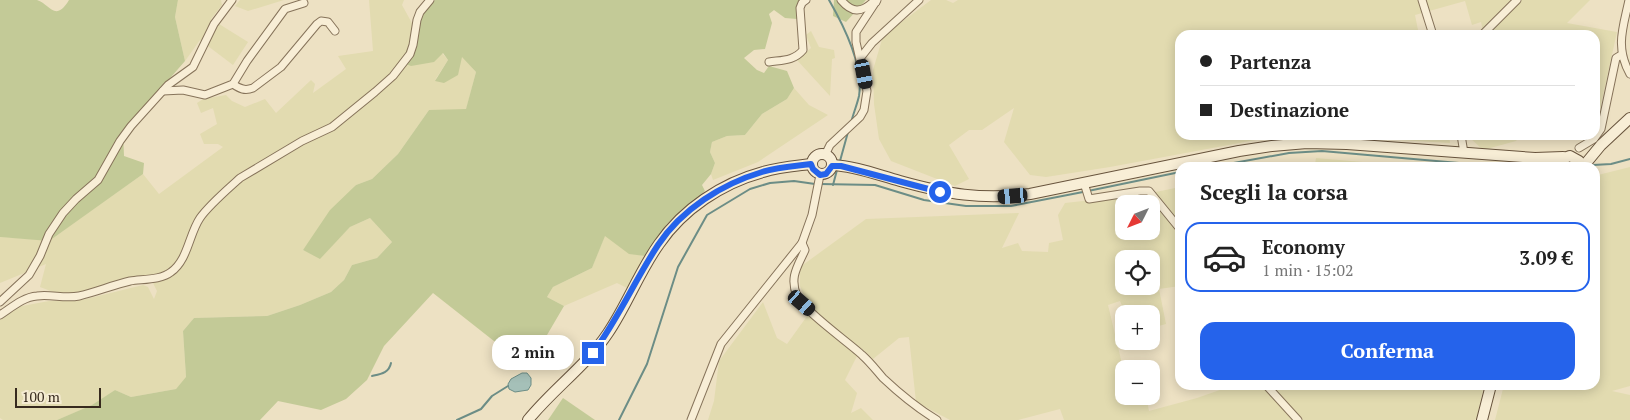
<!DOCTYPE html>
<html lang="it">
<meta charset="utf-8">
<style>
:root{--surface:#fff;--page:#f2f2f2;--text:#222;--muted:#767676;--line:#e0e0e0;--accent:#2563eb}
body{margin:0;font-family:"PT Serif",serif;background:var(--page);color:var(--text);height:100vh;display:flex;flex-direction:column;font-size:19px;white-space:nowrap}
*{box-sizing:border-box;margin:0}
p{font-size:16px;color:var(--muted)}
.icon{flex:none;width:28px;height:28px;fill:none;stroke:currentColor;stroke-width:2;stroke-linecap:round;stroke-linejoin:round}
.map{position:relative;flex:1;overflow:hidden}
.side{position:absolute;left:1175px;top:162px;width:425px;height:228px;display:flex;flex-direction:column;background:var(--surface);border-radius:15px;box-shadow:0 2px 12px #0003}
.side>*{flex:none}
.banner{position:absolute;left:1175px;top:30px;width:425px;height:110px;border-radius:15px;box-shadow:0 2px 12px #0003;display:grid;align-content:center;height:110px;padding:0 25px;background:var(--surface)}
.needle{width:32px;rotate:228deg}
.buttons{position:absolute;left:1115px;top:195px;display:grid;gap:10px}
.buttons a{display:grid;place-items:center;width:45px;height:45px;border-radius:10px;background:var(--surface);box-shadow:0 2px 12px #0003;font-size:25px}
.scale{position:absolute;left:15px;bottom:12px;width:86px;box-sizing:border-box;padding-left:5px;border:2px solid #372a1e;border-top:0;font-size:14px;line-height:18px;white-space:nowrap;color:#372a1e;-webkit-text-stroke:4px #f4ebd2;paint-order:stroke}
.end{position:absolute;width:22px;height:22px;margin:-11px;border:6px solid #2563eb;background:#fff;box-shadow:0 0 0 2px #fff}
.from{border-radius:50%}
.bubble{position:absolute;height:35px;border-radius:15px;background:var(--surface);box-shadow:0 2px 12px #0003;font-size:16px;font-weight:700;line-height:35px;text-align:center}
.car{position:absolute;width:15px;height:30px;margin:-15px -8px;border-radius:6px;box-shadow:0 0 4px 1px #0007;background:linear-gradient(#222 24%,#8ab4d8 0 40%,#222 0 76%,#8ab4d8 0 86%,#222 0)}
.banner b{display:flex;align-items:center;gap:18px;height:48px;font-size:19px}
.banner b+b{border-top:1px solid var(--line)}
.banner i{width:12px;height:12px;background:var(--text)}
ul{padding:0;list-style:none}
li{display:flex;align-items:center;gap:15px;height:70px;margin:0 10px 8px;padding:0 15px;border:2px solid var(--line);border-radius:15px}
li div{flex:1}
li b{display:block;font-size:19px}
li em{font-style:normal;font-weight:700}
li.active{border-color:var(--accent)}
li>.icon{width:45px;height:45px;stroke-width:1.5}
h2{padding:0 25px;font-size:22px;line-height:60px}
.button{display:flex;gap:10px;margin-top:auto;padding:10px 25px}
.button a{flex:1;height:58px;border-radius:15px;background:var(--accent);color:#fff;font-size:20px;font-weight:700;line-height:58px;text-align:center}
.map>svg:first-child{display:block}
</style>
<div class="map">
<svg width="1630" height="420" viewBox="0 0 1630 420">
<rect width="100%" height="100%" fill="#ede1c3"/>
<!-- farmland -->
<g fill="#e2dbb0" fill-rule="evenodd">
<polygon points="178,0 221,0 222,5 211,19 248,42 233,65 200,40 185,61 175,17"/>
<polygon points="240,0 284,0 248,11 235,6"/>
<polygon points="369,0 404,0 402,5 413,25 410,43 401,62 442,53 448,60 435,80 462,56 476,72 466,110 429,110 398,154 372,179 356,185 303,250 320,258 350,227 370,218 392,242 377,258 352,265 344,280 331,292 300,305 267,316 194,318 183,331 186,378 176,389 131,397 115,390 93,405 57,420 3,420 0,418 0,319 17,307 49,301 82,300 143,285 148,287 154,299 157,291 152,281 69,298 40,287 46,264 0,283 0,237 49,240 143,174 159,194 223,147 218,144 204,144 200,134 217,124 213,108 201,113 197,103 203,99 226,95 232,101 245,107 265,99 276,113 311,80 315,84 313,93 346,69 338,56 373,51"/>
<polygon points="931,0 946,0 953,3 958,0 1590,0 1567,23 1617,32 1600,109 1595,111 1595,35 1484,35 1481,22 1472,25 1465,1 1415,15 1419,35 1180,35 1180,135 1449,135 1450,143 1330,136 1261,139 1110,167 1046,177 1030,175 1004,142 1014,108 982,130 969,130 949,145 969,179 955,186 891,161 879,139 874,104 873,70 883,36"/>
<polygon points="811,31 819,47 834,50 835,58 832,59 830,96 797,60 811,48 806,35"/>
<polygon points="794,88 809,105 828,115 758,162 713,180 711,174 715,163 710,152 712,142 727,136 745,135 762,114 787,99"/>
<polygon points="1467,135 1520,135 1516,141 1483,150"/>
<polygon points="1316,158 1421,167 1281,167 1315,164"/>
<polygon points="1630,167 1630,386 1612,391 1630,395 1630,420 1495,420 1504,385 1595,385 1595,178 1598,175"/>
<path d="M1180,187V286L1159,289L1166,324L1151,328V314H1125L1120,301L1108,305L1123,368L1138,364L1139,369H1124V396H1146L1149,411L1197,398L1234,385H1484L1477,417L1475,420H1064L1060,409L1018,420H950L916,402L909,337L899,338L873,359L861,348L845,380L857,393L851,413L861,408L873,420H708L714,401L719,361L763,302L777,338L787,344L815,305L806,300L800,286V267L866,219L1019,213L1002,248L1018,243L1022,251L1048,252L1049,243L1063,240L1058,215L1065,203L1146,194ZM1124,204H1151V231H1124ZM1124,259H1151V286H1124Z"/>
<polygon points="605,235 629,253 645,256 627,288 617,283 564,306 547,297 553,287 592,268"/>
</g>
<!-- green -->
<g fill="#c3ca97">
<path d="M0,0C8,0 30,0 37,0C50,4 55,23 69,0H178L175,17L185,61L123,132L124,156L144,163L143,174L49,241L0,237Z"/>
<polygon points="435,0 803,0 797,19 785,18 774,10 769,14 772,23 765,49 754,50 744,58 757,70 764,73 769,66 787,71 794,88 787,99 762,114 745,135 727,136 712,142 710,152 715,163 711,174 702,185 705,191 667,224 645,256 629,254 605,236 592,268 553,287 547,297 564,306 547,335 563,350 549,362 537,365 516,356 499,345 433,293 384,346 367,380 346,399 321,410 278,401 260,420 57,420 92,405 115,390 131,397 176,389 186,377 183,331 194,318 267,316 300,305 331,292 344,280 352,265 377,258 392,242 370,218 350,227 320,259 303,250 330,210 356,185 372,179 398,154 429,110 466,109 476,72 462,57 458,75 444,83 435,81 448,60 443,53 434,62 411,66 401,62 410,43 413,25"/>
<polygon points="834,0 866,0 846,22 833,16"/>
<polygon points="563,398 595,420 548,420"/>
</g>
<!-- water -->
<polygon fill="#a5c0b8" stroke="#6c8d86" points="522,373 527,373 531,378 531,385 528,390 515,392 509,389 508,384 511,379"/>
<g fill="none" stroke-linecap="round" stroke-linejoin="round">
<!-- stream -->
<g stroke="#6c8d86" stroke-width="2">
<path d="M829,0C844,26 864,65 859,96C857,105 853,114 851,123"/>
<polyline points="840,161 848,132"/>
<polyline points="1593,165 1611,164 1630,159"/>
<polyline points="1206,168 1289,153 1322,151 1516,168"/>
<polyline points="1538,168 1543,167"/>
<polyline points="820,184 875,185 924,200 966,206 1011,206 1083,192"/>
<polyline points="833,185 837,170"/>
<polyline points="1088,191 1180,172"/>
<path d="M372,376C381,374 389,373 391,363"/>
<polyline points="457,420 481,409 492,396 508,386"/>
<polyline points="619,420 647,364 678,267 707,215 750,189 770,183 794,181 815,184"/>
</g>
<defs>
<g id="street">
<path d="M841,0C852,13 861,13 873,2H876"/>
<polyline points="1422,0 1433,35"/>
<path d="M1629,0C1623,28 1615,47 1630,74"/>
<polyline points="1482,35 1517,0"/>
<polyline points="861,57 872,43 919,0"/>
<path d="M769,62C782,60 794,61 803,50L800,8L802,3L806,0"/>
<path d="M233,84C240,89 245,91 253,88L281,67L317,24L321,21L328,22L335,31"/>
<polyline points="163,91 183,90 205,95 233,84 247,61 285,9 304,3"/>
<polyline points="1461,135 1464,153"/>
<polyline points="1579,148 1594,139 1601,129 1616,58 1621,55"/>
<polyline points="825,155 830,145 860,117 864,110 867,91 856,42 856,32 877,0"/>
<polyline points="1084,183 1089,199 1140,191 1149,191 1180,229"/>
<path d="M802,243L805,250C798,266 789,277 797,296C804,311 848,342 862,355C870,362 876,370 883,378C900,394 917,408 937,420"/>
<polyline points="0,302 29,275 40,256 49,234 63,213 76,199 98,180 120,141 131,126 168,85 193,67 214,24 232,0"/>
<path d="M0,315C11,308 23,297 37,296C51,294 65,299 79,296C96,292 113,285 130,281C143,279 161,280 171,272C188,260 189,234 200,218C209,205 228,189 240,178L302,141L332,127L375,92L393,76L410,54L413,45L417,20L420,12L430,0"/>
<polyline points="1266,385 1298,420"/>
<polyline points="691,420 721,344 802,243 812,215 820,175"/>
</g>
<g id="secondary">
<circle cx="822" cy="164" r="10"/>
<path d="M832,165C855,166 878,175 900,181C947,194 981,200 1030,194L1239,151L1272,146L1307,143L1347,144L1535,158L1563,157"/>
<polyline points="1555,168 1559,160 1570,156 1579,161 1582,168"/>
<polyline points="1582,168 1601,145 1630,118"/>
<path d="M528,420C553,389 586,366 608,333C627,305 639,272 659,244C683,209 722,183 763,172C779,167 795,166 811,164"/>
<polyline points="1482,420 1491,385"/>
</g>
</defs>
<!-- street casing -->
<use href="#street" stroke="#86735a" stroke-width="9"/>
<!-- secondary casing -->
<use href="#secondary" stroke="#68543d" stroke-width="12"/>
<!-- street -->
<use href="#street" stroke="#f8eed6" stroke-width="7"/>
<!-- secondary -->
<use href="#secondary" stroke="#f8eed6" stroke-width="10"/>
</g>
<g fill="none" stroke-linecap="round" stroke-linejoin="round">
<!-- route -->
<path stroke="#2563eb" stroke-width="6" d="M593,353C618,319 635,280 658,245C682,209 722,184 762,172C778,167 795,166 811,164L813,169L820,175L826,174L832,166H841L940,192"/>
</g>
</svg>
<div class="buttons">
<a><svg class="needle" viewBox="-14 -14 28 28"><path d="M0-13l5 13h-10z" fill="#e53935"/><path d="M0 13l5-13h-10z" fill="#767676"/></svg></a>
<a><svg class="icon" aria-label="locate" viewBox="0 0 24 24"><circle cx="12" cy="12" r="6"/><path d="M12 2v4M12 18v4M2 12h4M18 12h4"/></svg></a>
<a>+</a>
<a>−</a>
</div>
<div class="scale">100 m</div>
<i class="end from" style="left:940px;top:192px"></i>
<i class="end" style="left:593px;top:353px"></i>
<div class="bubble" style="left:492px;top:335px;width:82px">2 min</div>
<i class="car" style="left:864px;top:74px;rotate:169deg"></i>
<i class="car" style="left:1013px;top:196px;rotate:265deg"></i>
<i class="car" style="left:802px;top:303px;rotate:131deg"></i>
<div class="banner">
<b><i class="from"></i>Partenza</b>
<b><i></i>Destinazione</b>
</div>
<section class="side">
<h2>Scegli la corsa</h2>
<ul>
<li class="active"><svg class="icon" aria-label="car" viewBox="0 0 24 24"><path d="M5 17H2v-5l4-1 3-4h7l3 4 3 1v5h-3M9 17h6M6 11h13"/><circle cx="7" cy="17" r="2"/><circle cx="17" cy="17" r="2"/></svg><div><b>Economy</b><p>1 min · 15:02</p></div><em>3.09 €</em></li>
</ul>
<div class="button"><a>Conferma</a></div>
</section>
</div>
